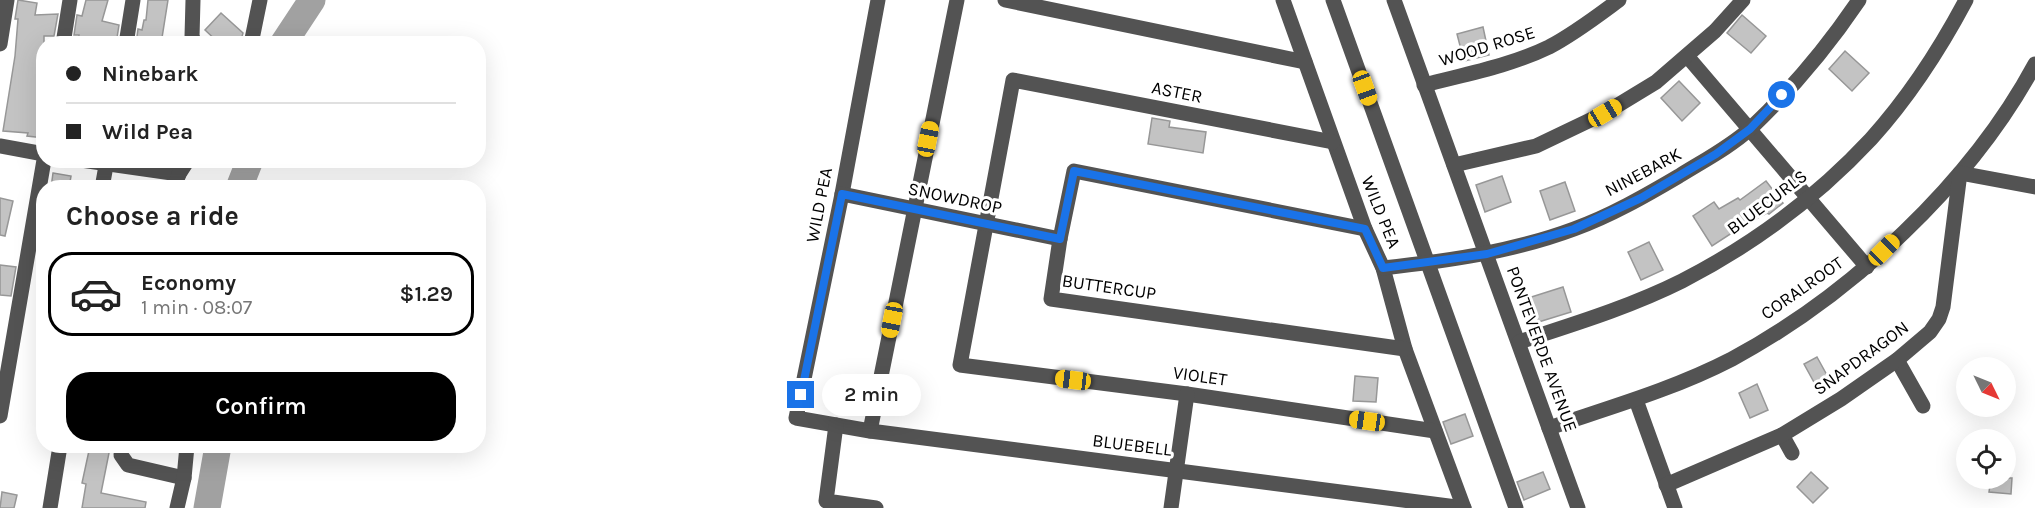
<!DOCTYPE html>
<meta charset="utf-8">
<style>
:root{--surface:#fff;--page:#f2f2f2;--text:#222;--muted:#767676;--line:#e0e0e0;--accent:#000}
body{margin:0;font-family:Karla,sans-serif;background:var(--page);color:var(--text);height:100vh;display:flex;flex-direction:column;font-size:22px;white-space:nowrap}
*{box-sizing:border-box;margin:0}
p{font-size:20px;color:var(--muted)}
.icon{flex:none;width:33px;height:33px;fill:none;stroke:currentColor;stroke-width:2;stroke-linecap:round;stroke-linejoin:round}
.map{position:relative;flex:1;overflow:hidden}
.details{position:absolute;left:36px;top:180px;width:450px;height:273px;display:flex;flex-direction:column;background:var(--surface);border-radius:24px;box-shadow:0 6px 24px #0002}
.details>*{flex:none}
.top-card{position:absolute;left:36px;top:36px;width:450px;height:132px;border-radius:24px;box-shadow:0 6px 24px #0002;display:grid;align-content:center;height:132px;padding:0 30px;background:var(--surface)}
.needle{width:39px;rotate:133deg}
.tools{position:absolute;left:1956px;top:357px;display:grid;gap:12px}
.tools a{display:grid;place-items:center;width:60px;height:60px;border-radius:50%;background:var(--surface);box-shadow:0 6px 24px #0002;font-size:30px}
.end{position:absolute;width:27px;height:27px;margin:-14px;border:8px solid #1a73e8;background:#fff;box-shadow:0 0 0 3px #fff}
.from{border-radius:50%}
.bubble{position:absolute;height:42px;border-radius:21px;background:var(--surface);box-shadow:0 6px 24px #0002;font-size:20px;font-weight:600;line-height:42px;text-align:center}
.car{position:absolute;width:18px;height:36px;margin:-18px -9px;border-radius:8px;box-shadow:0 0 4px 2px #0007;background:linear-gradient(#f5c518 24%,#345 0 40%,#f5c518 0 76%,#345 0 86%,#f5c518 0)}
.top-card b{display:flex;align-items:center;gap:21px;height:57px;font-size:22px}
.top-card b+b{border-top:2px solid var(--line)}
.top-card i{width:15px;height:15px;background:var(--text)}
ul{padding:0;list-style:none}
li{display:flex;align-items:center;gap:18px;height:84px;margin:0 12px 9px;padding:0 18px;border:3px solid var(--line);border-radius:24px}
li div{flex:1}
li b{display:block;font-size:22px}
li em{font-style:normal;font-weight:600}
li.active{border-color:var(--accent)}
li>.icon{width:54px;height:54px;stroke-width:1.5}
h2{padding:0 30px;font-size:27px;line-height:72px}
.primary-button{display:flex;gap:12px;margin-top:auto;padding:12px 30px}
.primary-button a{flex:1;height:69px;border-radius:24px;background:var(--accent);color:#fff;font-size:24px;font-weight:600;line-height:69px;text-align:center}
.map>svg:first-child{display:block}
</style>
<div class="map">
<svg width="2035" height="508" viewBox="0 0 2035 508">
<rect width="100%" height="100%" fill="#fff"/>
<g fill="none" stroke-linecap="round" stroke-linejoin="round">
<!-- river -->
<g stroke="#a1a1a1" stroke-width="27">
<polyline points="283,44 312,0"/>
<polyline points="239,188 250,160"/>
<polyline points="207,508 218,446"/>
</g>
</g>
<!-- building -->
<g fill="#c3c3c3" stroke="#979797" stroke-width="1.5">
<polygon points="18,0 37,3 35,15 58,14 54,36 44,36 44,138 27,136 28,133 3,131 15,56 18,19 15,19"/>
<polygon points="86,0 108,0 102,21 119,25 116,44 78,44 79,35 74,35 77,15 82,16"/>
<polygon points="148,0 168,0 161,44 136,44 138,29 142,30 144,20 146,20"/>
<polygon points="221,13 243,33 240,44 220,44 205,30"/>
<polygon points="1742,15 1766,36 1751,53 1727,33"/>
<polygon points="1483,27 1489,55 1464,61 1457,34"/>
<polygon points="1845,51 1869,73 1852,91 1829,69"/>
<polygon points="1679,81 1700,103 1682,121 1661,98"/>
<polygon points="1152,118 1170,121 1169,127 1206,132 1203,153 1148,144"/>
<polygon points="53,173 71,176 69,188 51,188"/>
<polygon points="1502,176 1511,202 1485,212 1476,185"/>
<polygon points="1766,181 1783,203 1769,214 1767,213 1741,227 1712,246 1693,216 1714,202 1719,209 1738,198 1740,200"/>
<polygon points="1565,182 1575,211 1550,220 1540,191"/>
<polygon points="0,198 13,201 5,236 0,235"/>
<polygon points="1649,242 1663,270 1641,280 1628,252"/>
<polygon points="0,265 16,267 11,296 0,295"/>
<polygon points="1563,287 1571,312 1532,324 1525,299"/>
<polygon points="1817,357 1828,377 1815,384 1804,364"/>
<polygon points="1355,376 1378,378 1376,402 1353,401"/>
<polygon points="1757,384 1768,410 1750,418 1739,393"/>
<polygon points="1465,414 1473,436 1451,444 1443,422"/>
<polygon points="90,446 110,448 101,493 146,502 145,508 82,508 86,484 82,483"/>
<polygon points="1543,472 1550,489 1524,500 1517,482"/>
<polygon points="1811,472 1828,488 1813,503 1797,487"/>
<polygon points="1991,478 2012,478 2011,494 1989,492"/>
<polygon points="2,492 17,495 14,508 0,508"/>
</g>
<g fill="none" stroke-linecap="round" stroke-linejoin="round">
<!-- minor -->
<g stroke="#535353" stroke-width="15">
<polyline points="193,0 192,37 196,44"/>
<polyline points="878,0 842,194 796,418 870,431 1464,508"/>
<polyline points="1005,0 1305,62"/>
<polyline points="1283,0 1365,229 1383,268 1405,349 1464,508"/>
<polyline points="1333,0 1516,508"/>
<polyline points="1394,0 1578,508"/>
<polyline points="0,44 7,0"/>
<polyline points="63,44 70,0"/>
<polyline points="126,44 133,0"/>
<polyline points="251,44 260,0"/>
<polyline points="1687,56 1867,267"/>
<path d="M1424,85C1466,74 1510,66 1549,47C1574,34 1596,17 1619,0"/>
<polyline points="1333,142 1013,80 960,365 1187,394 1435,431"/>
<polyline points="0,146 44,154"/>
<polyline points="81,160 179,174"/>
<polyline points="1454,165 1536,146 1605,113 1656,82 1715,31 1743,0"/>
<polyline points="102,188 107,160"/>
<polyline points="174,188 179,174 188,160"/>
<polyline points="842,194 1060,239"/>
<polyline points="1365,229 1074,171 1060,239 1051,299 1405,349"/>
<path d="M1383,268C1447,261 1512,252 1574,229C1610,216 1645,196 1679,176C1703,161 1730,147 1751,128C1791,90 1828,46 1859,0"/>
<path d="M1519,342C1574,324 1630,307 1682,281C1752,245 1817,197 1871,139C1908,98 1940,49 1966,0"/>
<polyline points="1897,360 1923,406"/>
<polyline points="1636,400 1675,508"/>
<polyline points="0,416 44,160"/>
<polyline points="836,425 826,501 876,508"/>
<path d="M1549,428C1611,407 1674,389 1732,359C1851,295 1971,183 2035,64"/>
<polyline points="870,431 957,0"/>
<polyline points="1782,435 1792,453"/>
<polyline points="122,446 121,455 128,465 184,478"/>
<polyline points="1666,485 1782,435 1841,399 1897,360 1930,332 1939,319 1943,307 1960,173 2035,187"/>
<polyline points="50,508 60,446"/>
<polyline points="177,508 184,478 187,446"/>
<polyline points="1171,508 1187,394"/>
</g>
</g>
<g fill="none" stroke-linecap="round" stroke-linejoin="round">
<!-- route -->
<polyline stroke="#1a73e8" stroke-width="8" points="801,395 842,194 1060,239 1074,171 1365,229 1383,268 1487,254 1574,229 1641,198 1716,154 1750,129 1782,95"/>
</g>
<g text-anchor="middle" stroke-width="6" stroke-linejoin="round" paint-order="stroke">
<!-- street labels -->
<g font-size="18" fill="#000" stroke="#fff">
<text transform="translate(1487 46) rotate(-17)" y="6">WOOD ROSE</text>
<text transform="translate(1177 92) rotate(11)" y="6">ASTER</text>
<text transform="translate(1643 172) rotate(-28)" y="6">NINEBARK</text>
<text transform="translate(955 198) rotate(12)" y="6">SNOWDROP</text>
<text transform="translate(1767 202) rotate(-37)" y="6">BLUECURLS</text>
<text transform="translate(819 205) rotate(-79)" y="6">WILD PEA</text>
<text transform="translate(1381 212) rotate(68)" y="6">WILD PEA</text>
<text transform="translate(1109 287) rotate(8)" y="6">BUTTERCUP</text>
<text transform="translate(1802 288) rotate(-35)" y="6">CORALROOT</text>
<text transform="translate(1542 349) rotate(70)" y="6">PONTEVERDE AVENUE</text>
<text transform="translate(1861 358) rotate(-36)" y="6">SNAPDRAGON</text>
<text transform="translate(1200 376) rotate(8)" y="6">VIOLET</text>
<text transform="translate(1132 445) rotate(7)" y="6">BLUEBELL</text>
</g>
</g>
</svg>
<div class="tools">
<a><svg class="needle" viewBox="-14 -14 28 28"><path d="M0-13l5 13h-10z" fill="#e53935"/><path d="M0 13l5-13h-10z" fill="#767676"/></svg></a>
<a><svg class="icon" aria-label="locate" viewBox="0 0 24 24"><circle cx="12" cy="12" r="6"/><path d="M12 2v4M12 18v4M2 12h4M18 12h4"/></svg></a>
</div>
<i class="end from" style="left:1782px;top:95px"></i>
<i class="end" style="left:801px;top:395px"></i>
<div class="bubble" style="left:822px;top:374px;width:99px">2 min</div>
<i class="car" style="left:1365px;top:88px;rotate:160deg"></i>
<i class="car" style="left:1605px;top:113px;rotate:59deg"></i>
<i class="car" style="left:928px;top:139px;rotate:11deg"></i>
<i class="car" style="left:1884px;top:250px;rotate:45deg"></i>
<i class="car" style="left:892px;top:320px;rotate:191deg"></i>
<i class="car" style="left:1073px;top:380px;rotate:277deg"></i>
<i class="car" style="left:1367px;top:421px;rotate:278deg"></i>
<div class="top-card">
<b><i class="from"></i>Ninebark</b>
<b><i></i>Wild Pea</b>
</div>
<section class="details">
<h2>Choose a ride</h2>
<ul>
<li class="active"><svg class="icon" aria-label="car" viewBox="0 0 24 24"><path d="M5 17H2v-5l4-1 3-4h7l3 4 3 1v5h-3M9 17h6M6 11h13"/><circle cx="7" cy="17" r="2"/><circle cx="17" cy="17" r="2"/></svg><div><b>Economy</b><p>1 min · 08:07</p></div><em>$1.29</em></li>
</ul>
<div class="primary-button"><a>Confirm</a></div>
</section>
</div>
